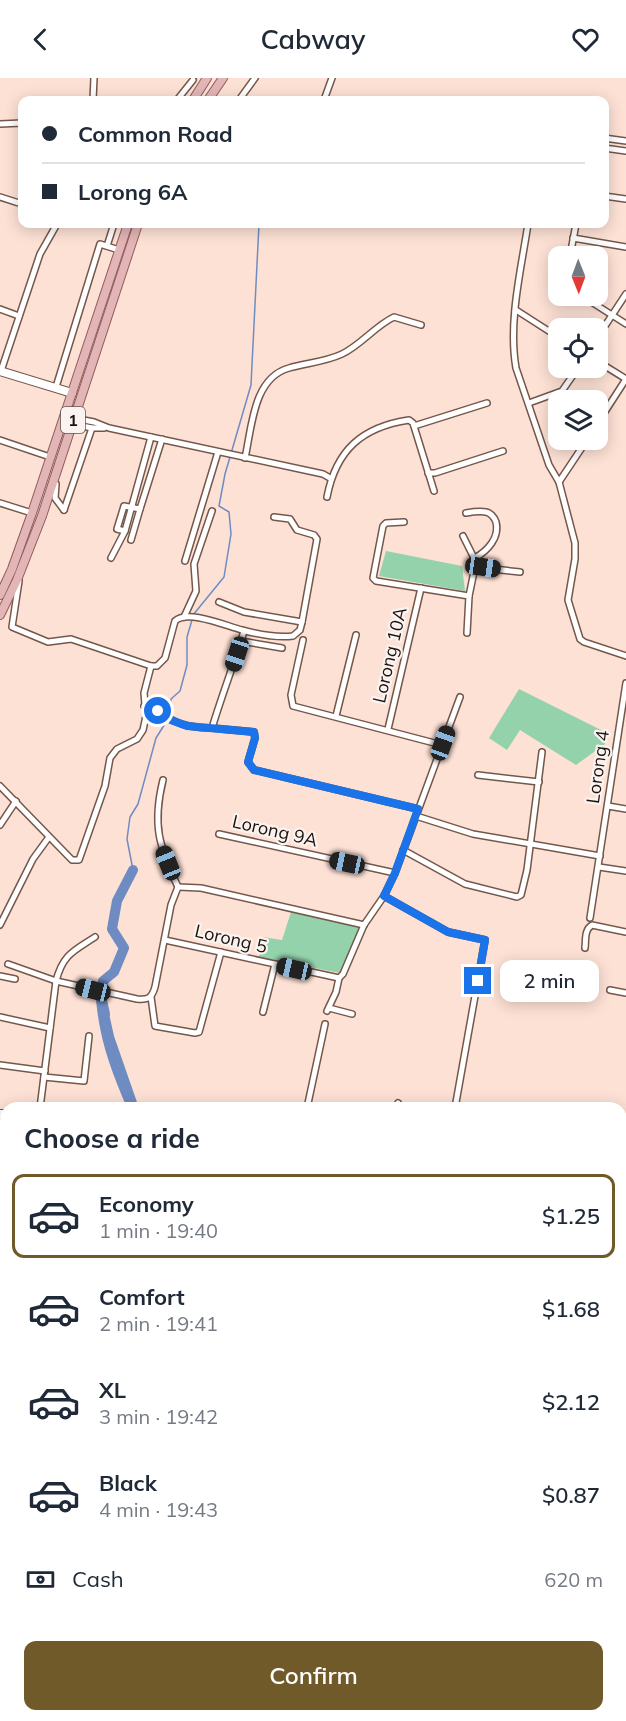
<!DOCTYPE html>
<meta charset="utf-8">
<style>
:root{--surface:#fff;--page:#f2f2f3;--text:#1f2937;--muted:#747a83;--line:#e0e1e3;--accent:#715a2a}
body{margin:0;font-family:Mulish,sans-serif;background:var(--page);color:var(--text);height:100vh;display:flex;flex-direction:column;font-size:22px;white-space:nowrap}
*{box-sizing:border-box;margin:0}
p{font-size:20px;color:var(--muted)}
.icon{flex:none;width:33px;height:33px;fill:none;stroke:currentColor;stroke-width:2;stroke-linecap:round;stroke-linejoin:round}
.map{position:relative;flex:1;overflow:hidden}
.details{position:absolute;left:0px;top:1024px;width:627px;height:620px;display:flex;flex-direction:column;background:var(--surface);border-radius:18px 18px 0 0;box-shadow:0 3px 15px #0003}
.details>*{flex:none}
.guide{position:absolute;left:18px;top:18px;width:591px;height:132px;border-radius:12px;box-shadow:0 3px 15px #0003;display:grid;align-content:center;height:132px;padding:0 24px;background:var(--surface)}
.needle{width:39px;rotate:179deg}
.controls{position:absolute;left:548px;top:168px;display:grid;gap:12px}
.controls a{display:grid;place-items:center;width:60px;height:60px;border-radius:12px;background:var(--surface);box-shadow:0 3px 15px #0003;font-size:30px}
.end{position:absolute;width:27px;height:27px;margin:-14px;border:8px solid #1a73e8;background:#fff;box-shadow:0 0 0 3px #fff}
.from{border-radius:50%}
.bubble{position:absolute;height:42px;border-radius:12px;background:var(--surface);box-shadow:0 3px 15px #0003;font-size:20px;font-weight:600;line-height:42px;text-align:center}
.car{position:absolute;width:18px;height:36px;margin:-18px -9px;border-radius:8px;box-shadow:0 0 4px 2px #0007;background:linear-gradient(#222 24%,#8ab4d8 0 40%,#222 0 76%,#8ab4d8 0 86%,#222 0)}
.guide b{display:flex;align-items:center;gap:21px;height:57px;font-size:22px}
.guide b+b{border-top:2px solid var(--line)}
.guide i{width:15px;height:15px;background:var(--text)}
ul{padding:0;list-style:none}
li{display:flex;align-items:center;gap:18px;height:84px;margin:0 12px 9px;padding:0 12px;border:3px solid transparent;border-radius:12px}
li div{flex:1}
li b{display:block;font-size:22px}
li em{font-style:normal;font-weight:600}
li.active{border-color:var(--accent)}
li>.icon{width:54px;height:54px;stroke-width:1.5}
h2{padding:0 24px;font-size:27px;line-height:72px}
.pay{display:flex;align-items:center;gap:15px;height:66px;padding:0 24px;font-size:22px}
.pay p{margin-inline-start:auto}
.cta{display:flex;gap:12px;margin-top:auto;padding:12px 24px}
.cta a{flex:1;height:69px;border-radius:12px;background:var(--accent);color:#fff;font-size:24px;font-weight:600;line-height:69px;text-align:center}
header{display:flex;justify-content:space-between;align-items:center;height:78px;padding:0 24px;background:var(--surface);font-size:27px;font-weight:600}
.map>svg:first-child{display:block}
</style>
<header><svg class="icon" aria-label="back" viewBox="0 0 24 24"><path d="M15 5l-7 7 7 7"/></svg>Cabway<svg class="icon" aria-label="heart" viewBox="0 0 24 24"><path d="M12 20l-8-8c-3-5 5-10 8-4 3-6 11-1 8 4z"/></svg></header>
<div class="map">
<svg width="626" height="1643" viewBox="0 0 626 1643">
<rect width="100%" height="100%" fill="#fde1d5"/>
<!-- green -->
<g fill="#93d2ab">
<polygon points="386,473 462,488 465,513 379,498"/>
<polygon points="519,611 607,655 605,666 576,687 520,652 507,672 489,660"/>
<polygon points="291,834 361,848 340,895 259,879 263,859 282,862"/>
<polygon points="452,1638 505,1638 513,1643 451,1643"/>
</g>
<!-- water -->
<g fill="#6f8cc2">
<path d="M96,922H106L114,958L139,1030H127C111,992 100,964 96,922Z"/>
<polygon points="621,1617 626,1621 626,1643 513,1643 505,1638 621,1638"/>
</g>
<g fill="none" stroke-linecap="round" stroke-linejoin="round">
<!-- stream -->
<g stroke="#6f8cc2" stroke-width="1.5">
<polyline points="193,537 224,499 231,456 229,434 219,428 225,396 251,307 259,146"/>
<polyline points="169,637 171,621 180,613 187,587 187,559 192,542"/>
<polyline points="133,792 127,761 130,739 138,726 156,660 168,641"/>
<polyline points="621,1432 623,1429"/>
</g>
<!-- river -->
<polyline stroke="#6f8cc2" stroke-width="10" points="105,936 102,922 103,903 114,894 124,870 112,851 117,823 133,792"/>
<defs>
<g id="street">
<polyline points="93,22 94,0"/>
<polyline points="177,22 193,2"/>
<polyline points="239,22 255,0"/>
<polyline points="324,22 332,0"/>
<polyline points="0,46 22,45"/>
<polyline points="604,60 626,63"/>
<polyline points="604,70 626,73"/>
<polyline points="604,118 626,121"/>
<polyline points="0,119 22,126"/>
<path d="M528,146C521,192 508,244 516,290L549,387L559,404L575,465V481L568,522L580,561L584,564L626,578"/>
<polyline points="573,160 626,169"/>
<polyline points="107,168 114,146"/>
<polyline points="570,178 576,146"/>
<polyline points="582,218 626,246"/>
<polyline points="0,231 19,238"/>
<polyline points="516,232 558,259"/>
<polyline points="597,260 626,216"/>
<polyline points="597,283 626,301"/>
<polyline points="1,293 40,176 57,146"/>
<polyline points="56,309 100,166 119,172"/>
<polyline points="529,325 562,313 578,290"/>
<polyline points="73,340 94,344 109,350 323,396 330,400"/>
<polyline points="72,346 92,350 104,350"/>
<polyline points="597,346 626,301"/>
<polyline points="414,348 487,325"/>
<polyline points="0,362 50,379"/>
<path d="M245,380C252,349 253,300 289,290C306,285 325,284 342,276C361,267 375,248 394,239L421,247"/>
<polyline points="428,395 435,395 503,373"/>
<polyline points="559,404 587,362"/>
<polyline points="56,406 55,420 64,432"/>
<path d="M327,419C336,372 362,349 409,342L413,345L434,413"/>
<polyline points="0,425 32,435"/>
<polyline points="140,431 162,361"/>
<polyline points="64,432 92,350"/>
<path d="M466,435C472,434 480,433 486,434C491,435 494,439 496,444C500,460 487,473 475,480"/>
<polyline points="404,444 386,445 383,448 373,500 376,503 469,518 467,555"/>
<polyline points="125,453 117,451 124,428 140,431 131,462"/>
<polyline points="463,458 476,484 469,518"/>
<polyline points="111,480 125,453 151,359"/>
<polyline points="185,483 218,374"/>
<polyline points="475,489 520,494"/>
<path d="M19,503L12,549L48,564L71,561L151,588H157L165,580L175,543C188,531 226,548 242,552C257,556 278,560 293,558L300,552L302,544L317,461L314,457L297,452L290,441L274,439"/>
<polyline points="219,524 244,534 302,544"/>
<polyline points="184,539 196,513 194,486 212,433"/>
<path d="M244,553C234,586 222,617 212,650L254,654L255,660L248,684L254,692L418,731"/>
<polyline points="303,562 291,617 293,628 442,667"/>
<polyline points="241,563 282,570"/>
<path d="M144,628C156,630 163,638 174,643C186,649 199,650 212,650"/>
<polyline points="336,638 356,557"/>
<polyline points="388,651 421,510"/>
<polyline points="478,697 539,704"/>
<path d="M163,702C152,747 159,768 178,809"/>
<polyline points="0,708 72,782 79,782 105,708 110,680 117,671 137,661 143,652 146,638 144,615 151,588"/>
<polyline points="608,728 626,731"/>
<polyline points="416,738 473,756 600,778"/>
<polyline points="0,747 16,723"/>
<polyline points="219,756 395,795"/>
<polyline points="403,772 465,806 517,819 521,817 527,792 542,674"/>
<polyline points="599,789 626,793"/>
<polyline points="178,809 201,810 364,847"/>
<polyline points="384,818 448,854 485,862 455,1030"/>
<polyline points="590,840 626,605"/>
<polyline points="0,847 33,781 49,759"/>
<polyline points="165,862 339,900 343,896 364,847 384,818 395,795 460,619"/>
<path d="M585,870C586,862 584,852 592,847L626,854"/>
<path d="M8,886L56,903C63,876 74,873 95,859"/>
<polyline points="0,898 15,901"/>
<polyline points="610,912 626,915"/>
<polyline points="151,919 155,948 195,955 199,954 221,874"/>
<polyline points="329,930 352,936"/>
<polyline points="327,933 336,914 339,900"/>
<polyline points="263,934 275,886"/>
<polyline points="0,939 50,950"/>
<polyline points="0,987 45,993"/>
<polyline points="44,999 84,1003 89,958"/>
<path d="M40,1030L56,903L137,921C148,922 152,920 155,909L171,827L178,809"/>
<polyline points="307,1030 325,946"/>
<polyline points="395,1030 398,1025"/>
<polyline points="0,1088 6,1089"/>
<polyline points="621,1098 626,1099"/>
<polyline points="0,1128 6,1126"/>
<polyline points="621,1181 626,1182"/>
<polyline points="0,1186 6,1185"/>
<polyline points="0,1198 6,1197"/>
<polyline points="621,1228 626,1228"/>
<polyline points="0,1230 6,1230"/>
<polyline points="621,1238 626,1239"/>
<polyline points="0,1299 6,1298"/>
<polyline points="621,1304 626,1305"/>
<polyline points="0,1385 6,1386"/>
<polyline points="621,1387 624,1365"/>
<polyline points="0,1536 6,1521"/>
<polyline points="621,1578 626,1581"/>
<polyline points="171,1638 184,1643"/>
<polyline points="255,1638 263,1641"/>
<polyline points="191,1643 194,1638"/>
<polyline points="380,1643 381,1638"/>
</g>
<g id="secondary">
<polyline points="0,293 72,315"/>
<polyline points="0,1036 6,1036"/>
<polyline points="621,1161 626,1162"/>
<polyline points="621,1170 626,1171"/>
<polyline points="0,1602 6,1603"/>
<polyline points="0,1610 6,1613"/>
<polyline points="67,1638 80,1643"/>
<polyline points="97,1638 110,1643"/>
<polyline points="434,1643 435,1638"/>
</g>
<g id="primary">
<polyline points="193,22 207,0"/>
<polyline points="208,22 223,0"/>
<polyline points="0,517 12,491 32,435 128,146"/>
<polyline points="0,537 17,502 42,438 138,146"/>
</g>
</defs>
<!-- street casing -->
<use href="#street" stroke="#74574a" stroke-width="8"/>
<!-- secondary casing -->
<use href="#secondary" stroke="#74574a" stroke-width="10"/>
<!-- primary casing -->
<use href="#primary" stroke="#915c5b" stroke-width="10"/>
<!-- street -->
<use href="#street" stroke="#fff" stroke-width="5"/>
<!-- secondary -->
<use href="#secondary" stroke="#fff" stroke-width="8"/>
<!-- primary -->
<use href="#primary" stroke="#e2b5b6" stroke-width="8"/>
</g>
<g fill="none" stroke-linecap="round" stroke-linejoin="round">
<!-- route -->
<polyline stroke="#1a73e8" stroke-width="8" points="158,633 171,642 187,648 254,654 255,660 248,684 254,692 418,731 395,795 384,818 448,854 485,862 478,903"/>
</g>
<g text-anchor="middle" stroke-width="4.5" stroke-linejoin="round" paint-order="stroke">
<!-- shield labels -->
<rect fill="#faf3f0" stroke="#5f5651" stroke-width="1.5" x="61" y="329" width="24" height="26" rx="4.5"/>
<g font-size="16" font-weight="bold" fill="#1d120d">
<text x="73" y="348">1</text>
</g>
<!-- street labels -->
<g font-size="18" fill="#1d120d" stroke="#faf3f0">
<text transform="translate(390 577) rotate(-77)" y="6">Lorong 10A</text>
<text transform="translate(598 689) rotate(-82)" y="6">Lorong 4</text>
<text transform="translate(275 753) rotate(13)" y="6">Lorong 9A</text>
<text transform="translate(231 861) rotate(13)" y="6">Lorong 5</text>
</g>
</g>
</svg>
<div class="controls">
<a><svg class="needle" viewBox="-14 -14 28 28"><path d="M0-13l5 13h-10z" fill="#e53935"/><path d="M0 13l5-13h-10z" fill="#747a83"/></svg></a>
<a><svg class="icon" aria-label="locate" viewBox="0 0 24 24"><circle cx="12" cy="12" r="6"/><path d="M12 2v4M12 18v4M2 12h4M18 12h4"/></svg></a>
<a><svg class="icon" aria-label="layers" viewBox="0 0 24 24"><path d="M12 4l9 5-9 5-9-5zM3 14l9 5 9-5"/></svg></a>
</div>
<i class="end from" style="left:158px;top:633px"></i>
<i class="end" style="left:478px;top:903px"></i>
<div class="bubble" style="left:500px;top:882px;width:99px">2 min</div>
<i class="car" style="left:483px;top:489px;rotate:98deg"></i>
<i class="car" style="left:237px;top:576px;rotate:198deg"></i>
<i class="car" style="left:443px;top:665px;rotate:20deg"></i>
<i class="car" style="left:168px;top:785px;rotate:338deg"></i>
<i class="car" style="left:347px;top:785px;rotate:282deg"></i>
<i class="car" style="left:294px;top:891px;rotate:283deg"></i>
<i class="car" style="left:93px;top:912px;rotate:284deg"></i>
<div class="guide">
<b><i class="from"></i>Common Road</b>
<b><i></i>Lorong 6A</b>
</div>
<section class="details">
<h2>Choose a ride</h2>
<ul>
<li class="active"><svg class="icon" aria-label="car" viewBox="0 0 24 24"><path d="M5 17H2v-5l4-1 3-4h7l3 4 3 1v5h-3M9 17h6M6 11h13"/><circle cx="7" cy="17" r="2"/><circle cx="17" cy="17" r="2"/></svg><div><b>Economy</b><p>1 min · 19:40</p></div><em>$1.25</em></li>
<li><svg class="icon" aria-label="car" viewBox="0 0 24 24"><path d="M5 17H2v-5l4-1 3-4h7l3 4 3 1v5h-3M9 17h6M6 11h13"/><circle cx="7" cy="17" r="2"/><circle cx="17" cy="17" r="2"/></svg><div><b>Comfort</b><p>2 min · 19:41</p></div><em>$1.68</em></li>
<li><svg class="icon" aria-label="car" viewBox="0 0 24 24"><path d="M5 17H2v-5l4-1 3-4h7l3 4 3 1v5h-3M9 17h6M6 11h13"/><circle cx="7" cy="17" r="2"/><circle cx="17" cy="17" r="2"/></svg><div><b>XL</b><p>3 min · 19:42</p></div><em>$2.12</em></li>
<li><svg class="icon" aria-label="car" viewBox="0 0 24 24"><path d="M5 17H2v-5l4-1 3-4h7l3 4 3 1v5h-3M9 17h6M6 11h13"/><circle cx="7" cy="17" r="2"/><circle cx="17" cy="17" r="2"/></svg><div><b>Black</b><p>4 min · 19:43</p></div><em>$0.87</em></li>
</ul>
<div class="pay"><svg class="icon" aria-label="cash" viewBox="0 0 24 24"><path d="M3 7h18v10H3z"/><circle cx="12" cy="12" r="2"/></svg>Cash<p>620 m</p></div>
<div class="cta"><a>Confirm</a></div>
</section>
</div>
